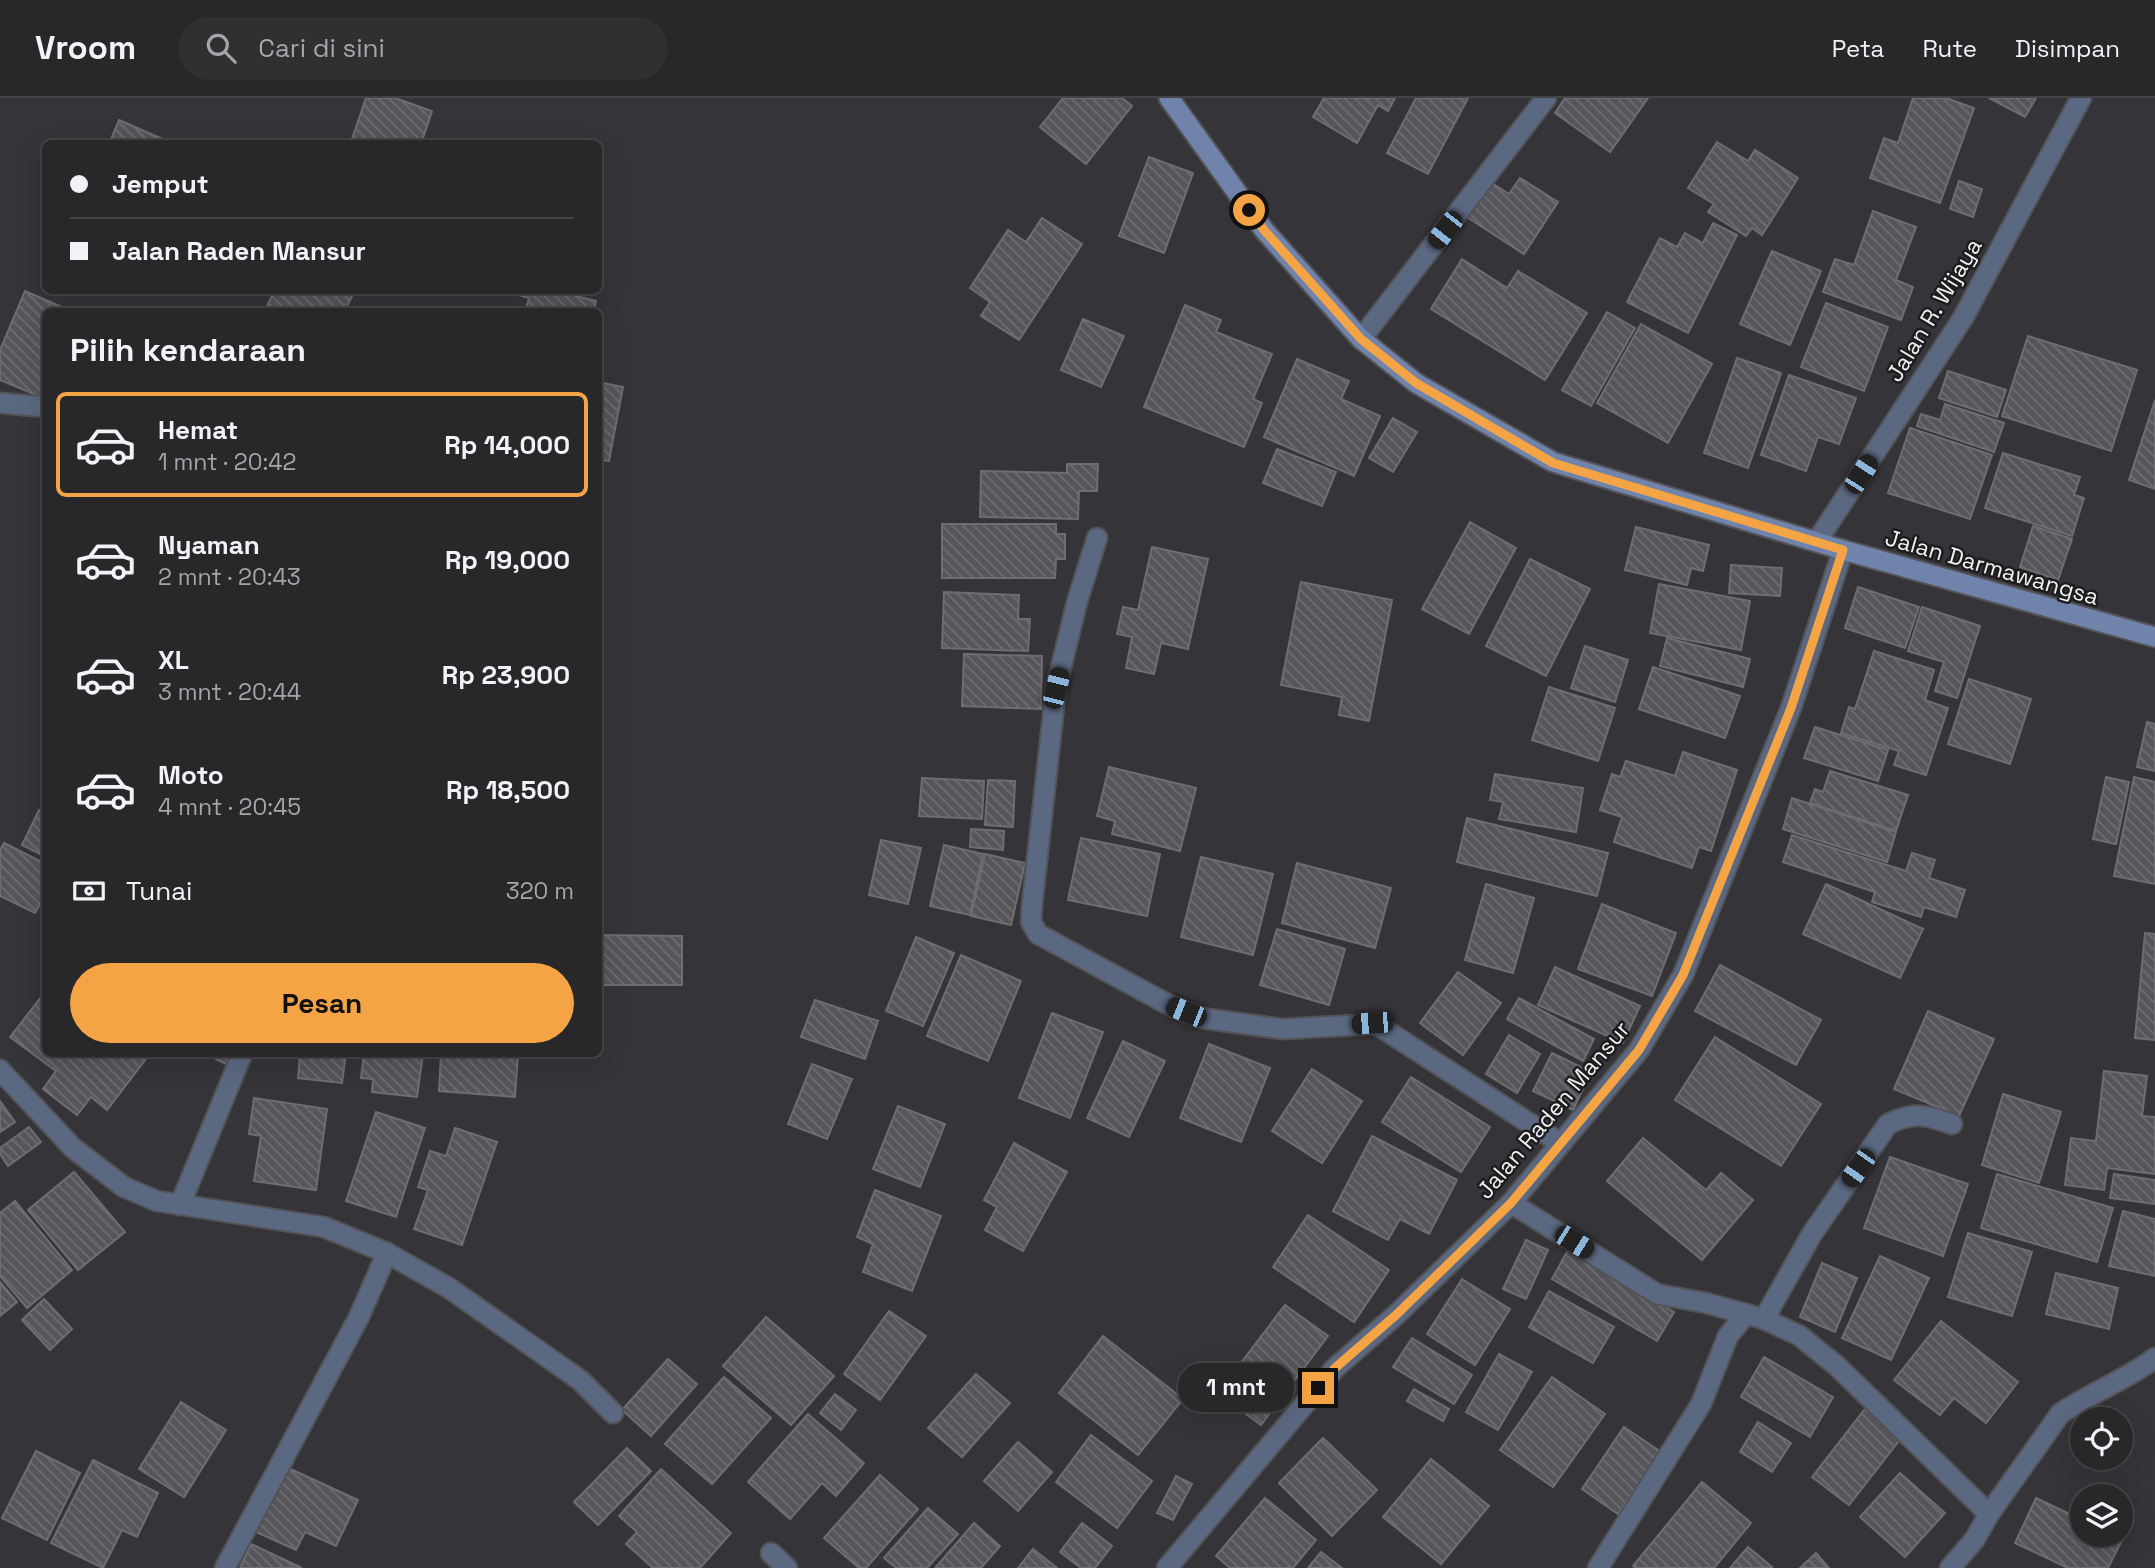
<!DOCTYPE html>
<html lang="id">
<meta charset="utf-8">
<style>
:root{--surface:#28282b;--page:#303033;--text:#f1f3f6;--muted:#a5a6a9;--line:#444447;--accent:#f4a444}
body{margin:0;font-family:"Space Grotesk",sans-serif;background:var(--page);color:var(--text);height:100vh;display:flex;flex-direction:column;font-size:26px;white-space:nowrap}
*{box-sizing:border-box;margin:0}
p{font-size:23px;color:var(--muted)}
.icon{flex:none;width:38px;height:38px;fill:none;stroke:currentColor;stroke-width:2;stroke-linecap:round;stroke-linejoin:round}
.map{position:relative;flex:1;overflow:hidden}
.sheet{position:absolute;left:42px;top:210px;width:560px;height:749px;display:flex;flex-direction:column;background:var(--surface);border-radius:10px;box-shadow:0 7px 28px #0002,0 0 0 2px var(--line)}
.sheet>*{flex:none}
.top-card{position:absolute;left:42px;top:42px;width:560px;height:154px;border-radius:10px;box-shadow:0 7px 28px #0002,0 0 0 2px var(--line);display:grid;align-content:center;height:154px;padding:0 28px;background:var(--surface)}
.fabs{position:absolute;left:2070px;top:1309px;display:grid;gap:14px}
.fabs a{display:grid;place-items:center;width:63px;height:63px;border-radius:50%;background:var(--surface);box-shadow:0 7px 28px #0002,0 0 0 2px var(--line);font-size:35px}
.end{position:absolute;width:32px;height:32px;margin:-16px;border:9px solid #f4a444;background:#111;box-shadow:0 0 0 4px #111}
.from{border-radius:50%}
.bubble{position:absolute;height:49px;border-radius:24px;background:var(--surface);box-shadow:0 7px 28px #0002,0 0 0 2px var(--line);font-size:23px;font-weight:600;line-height:49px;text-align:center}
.car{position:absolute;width:21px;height:42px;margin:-21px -10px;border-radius:9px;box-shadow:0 0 5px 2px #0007;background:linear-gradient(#222 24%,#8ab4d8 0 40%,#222 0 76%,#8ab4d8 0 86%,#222 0)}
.top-card b{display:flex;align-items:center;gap:24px;height:66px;font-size:26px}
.top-card b+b{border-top:2px solid var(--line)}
.top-card i{width:18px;height:18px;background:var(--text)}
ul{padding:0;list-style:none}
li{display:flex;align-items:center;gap:21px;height:105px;margin:0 14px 10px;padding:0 14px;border:4px solid transparent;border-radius:10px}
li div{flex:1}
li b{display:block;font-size:26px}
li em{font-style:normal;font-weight:600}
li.active{border-color:var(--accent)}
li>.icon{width:63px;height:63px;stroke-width:1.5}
h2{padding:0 28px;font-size:32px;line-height:84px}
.pay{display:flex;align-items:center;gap:18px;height:77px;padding:0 28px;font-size:26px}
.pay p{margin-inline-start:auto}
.cta{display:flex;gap:14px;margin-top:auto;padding:14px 28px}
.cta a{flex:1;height:80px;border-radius:42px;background:var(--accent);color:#111;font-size:28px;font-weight:600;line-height:80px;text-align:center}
header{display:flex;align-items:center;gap:42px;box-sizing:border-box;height:98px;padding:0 35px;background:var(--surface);border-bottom:2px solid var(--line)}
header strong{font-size:33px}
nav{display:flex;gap:38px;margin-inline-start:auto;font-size:24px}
.search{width:490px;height:63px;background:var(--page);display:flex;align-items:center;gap:18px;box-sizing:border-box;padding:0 24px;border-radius:38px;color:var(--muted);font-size:26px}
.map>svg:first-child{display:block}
</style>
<header>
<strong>Vroom</strong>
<div class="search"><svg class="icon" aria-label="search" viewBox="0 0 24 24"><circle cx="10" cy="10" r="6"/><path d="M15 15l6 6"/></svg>Cari di sini</div>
<nav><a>Peta</a><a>Rute</a><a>Disimpan</a></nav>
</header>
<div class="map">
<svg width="2155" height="1470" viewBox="0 0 2155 1470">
<defs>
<pattern id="building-back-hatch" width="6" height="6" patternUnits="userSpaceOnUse" patternTransform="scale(1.75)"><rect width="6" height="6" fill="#55555a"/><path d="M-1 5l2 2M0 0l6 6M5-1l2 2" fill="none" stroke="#6e6e72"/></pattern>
</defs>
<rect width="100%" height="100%" fill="#353539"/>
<!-- building -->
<g fill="url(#building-back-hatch)" stroke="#6e6d72" stroke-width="2">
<polygon points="366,0 395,0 432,13 421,46 365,46 352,41"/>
<polygon points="1063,0 1122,0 1132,8 1086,66 1040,29"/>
<polygon points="1324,0 1395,0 1388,13 1378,7 1357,45 1313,19"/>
<polygon points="1416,0 1468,0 1428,76 1387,55"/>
<polygon points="1565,0 1648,0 1610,54 1555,15"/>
<polygon points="1913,0 1946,0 1974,10 1940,105 1870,80 1884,40 1898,45"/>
<polygon points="1989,0 2036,0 2025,19"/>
<polygon points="119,22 174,46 109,46"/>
<polygon points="1717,44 1748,63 1755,52 1798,80 1762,137 1752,130 1746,138 1708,114 1714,106 1688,90"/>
<polygon points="1149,59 1193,75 1164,155 1119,138"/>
<polygon points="1520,80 1558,104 1524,156 1467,119 1490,84 1509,96"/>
<polygon points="1959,83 1982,91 1973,119 1950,111"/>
<polygon points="1873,113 1916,129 1896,182 1913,189 1901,222 1823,194 1835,161 1854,167"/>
<polygon points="1042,120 1082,146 1019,242 981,218 990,204 970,190 1008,132 1026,144"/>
<polygon points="1713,125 1737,137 1688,235 1627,204 1660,140 1677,149 1685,135 1703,145"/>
<polygon points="1772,153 1821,173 1790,247 1740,226"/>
<polygon points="1462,161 1507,190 1518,173 1587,215 1545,282 1431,211"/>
<polygon points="275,192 355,192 344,214 278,214 267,208"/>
<polygon points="501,192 578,192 576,198 596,203 593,214 525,214 529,200"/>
<polygon points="25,193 73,214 46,214 46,301 0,282 0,252"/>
<polygon points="1826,205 1888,229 1864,293 1801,269"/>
<polygon points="1185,207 1221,222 1216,234 1272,256 1253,301 1262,305 1244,349 1144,309"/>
<polygon points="1607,214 1635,230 1591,308 1562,292"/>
<polygon points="1083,221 1124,238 1101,289 1061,272"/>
<polygon points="1641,226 1712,266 1668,345 1597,305"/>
<polygon points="2028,238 2137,272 2111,353 2002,318"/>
<polygon points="1737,260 1781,275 1748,370 1704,355"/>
<polygon points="1297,261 1349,283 1341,301 1380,318 1354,378 1264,339"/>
<polygon points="1948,273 2006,292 1997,319 1939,300"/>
<polygon points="1789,277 1856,300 1839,346 1818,339 1806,373 1761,357"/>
<polygon points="598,284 623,289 609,363 600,362 598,370"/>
<polygon points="2155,302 2155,391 2129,382"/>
<polygon points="1945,306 2004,325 1994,354 1917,328 1921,316 1940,322"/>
<polygon points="1393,320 1417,334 1393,374 1369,360"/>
<polygon points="1910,330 1992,357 1970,421 1888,395"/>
<polygon points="1277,351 1336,374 1322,408 1263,385"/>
<polygon points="2003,355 2080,379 2074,397 2084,400 2072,438 1985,410"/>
<polygon points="1067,366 1098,366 1097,393 1079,393 1078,421 980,419 981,373 1067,375"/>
<polygon points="1470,424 1516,450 1469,536 1422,511"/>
<polygon points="942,426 1056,426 1056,436 1065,436 1065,461 1056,461 1055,480 942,480"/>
<polygon points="2033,428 2072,441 2058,482 2020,469"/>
<polygon points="1636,429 1709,447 1703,473 1691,470 1687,487 1625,472"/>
<polygon points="1152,449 1208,461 1188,551 1161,545 1154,576 1126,570 1132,539 1117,536 1123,509 1138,512"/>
<polygon points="1530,461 1590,491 1546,578 1486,548"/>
<polygon points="1731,467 1782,470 1780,498 1729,495"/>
<polygon points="1301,484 1392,502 1369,623 1339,617 1342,599 1281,587"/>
<polygon points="1659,486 1750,503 1741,552 1650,535"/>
<polygon points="1858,489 1919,509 1905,550 1845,530"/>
<polygon points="944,494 1019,497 1018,521 1030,521 1028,553 942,550"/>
<polygon points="1922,509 1980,528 1957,600 1935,593 1944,564 1908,553"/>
<polygon points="1667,540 1750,561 1743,589 1660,568"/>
<polygon points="1585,548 1628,562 1615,604 1571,590"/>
<polygon points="1874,553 1934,572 1925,602 1948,610 1926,677 1894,667 1899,653 1841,635 1849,609 1855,611"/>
<polygon points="964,556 1042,558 1041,611 962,608"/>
<polygon points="1653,569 1740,598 1725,640 1639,611"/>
<polygon points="1969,581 2031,601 2010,666 1948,646"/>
<polygon points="1549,589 1615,610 1598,663 1532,642"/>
<polygon points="2147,624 2155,626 2155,673 2137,669"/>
<polygon points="1815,629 1888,652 1878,683 1804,660"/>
<polygon points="1683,654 1737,672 1711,753 1699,749 1692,770 1614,744 1622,719 1600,712 1612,676 1620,679 1626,663 1675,678"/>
<polygon points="1109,669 1196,690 1180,753 1112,736 1115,723 1097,718"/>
<polygon points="1830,673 1908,697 1896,733 1810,705 1815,691 1823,694"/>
<polygon points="1495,676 1583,690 1576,734 1499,721 1503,704 1490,702"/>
<polygon points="2106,679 2129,684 2116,746 2093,741"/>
<polygon points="2134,679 2155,684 2155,786 2114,778"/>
<polygon points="922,680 984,683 982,721 919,718"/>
<polygon points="988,682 1015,683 1013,729 985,727"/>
<polygon points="1792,700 1896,734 1887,764 1783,731"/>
<polygon points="39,712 46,716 46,759 22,747"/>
<polygon points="1467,720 1608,755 1597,798 1457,764"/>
<polygon points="971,731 1004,733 1003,752 970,749"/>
<polygon points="1792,737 1906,773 1912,755 1935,762 1929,780 1965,792 1956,819 1924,809 1921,819 1872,804 1875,794 1783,764"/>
<polygon points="1081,740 1160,756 1147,818 1068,802"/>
<polygon points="881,742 921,750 908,806 869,797"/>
<polygon points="4,745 46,766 46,795 35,815 0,798 0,752"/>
<polygon points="944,747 983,756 970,817 930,808"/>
<polygon points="985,756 1025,765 1011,827 971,818"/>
<polygon points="1201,759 1273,776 1253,857 1181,839"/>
<polygon points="1297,765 1391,790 1375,850 1282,825"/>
<polygon points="1486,786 1534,800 1513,875 1465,862"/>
<polygon points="1826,786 1923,831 1900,880 1803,836"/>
<polygon points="1602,806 1676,835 1652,898 1578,871"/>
<polygon points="1277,831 1345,851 1329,907 1260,887"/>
<polygon points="2145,835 2155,836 2155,942 2135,940"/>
<polygon points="598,837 682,838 682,887 598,887"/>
<polygon points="916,839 954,855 923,928 886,913"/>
<polygon points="961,857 1021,883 988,963 927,938"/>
<polygon points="1720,867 1821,922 1796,967 1695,913"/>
<polygon points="1555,869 1640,908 1623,945 1538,907"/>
<polygon points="1458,874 1501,905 1463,957 1420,925"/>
<polygon points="46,893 46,956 149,957 107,1012 91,999 77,1017 43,991 56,973 10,939"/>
<polygon points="1519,900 1594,941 1583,963 1507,921"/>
<polygon points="815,902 878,923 865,961 801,939"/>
<polygon points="1928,913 1994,941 1959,1018 1894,991"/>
<polygon points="1052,915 1103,934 1070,1020 1019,1000"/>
<polygon points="1509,937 1540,956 1517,995 1486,976"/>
<polygon points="1715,939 1821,1006 1781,1068 1675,1002"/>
<polygon points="1123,943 1165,963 1129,1039 1087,1020"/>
<polygon points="1209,946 1270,970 1241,1044 1180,1020"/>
<polygon points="1552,955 1591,974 1573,1012 1533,993"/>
<polygon points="206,956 234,956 228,967"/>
<polygon points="300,956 346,956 342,985 298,980"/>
<polygon points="364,956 423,956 417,999 372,994 373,981 361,980"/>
<polygon points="441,956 518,956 515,999 439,993"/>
<polygon points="812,966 852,981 827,1041 788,1026"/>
<polygon points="1312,971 1362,1003 1322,1065 1272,1033"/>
<polygon points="2104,973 2147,978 2142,1018 2155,1019 2155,1076 2107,1070 2104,1092 2065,1087 2071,1040 2096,1043"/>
<polygon points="1411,979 1490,1029 1461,1074 1382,1024"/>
<polygon points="2003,996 2061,1014 2039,1085 1982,1067"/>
<polygon points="254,1000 327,1011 316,1092 254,1083 261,1038 249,1036"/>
<polygon points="0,1003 15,1024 0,1034"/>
<polygon points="898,1008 945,1026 920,1089 873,1071"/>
<polygon points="376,1014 425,1030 396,1119 346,1103"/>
<polygon points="29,1029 41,1044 8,1068 0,1056 0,1050"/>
<polygon points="455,1030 497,1044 462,1147 414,1131 428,1092 418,1089 430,1053 446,1058"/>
<polygon points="1372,1038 1457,1082 1429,1136 1400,1121 1388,1142 1333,1113"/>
<polygon points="1643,1040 1706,1092 1721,1075 1753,1102 1702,1162 1607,1083"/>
<polygon points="1014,1045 1067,1074 1023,1153 985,1132 997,1109 984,1102"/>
<polygon points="1890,1059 1968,1086 1943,1158 1864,1130"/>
<polygon points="74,1074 125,1134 78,1172 28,1112"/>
<polygon points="1997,1076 2113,1110 2097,1164 1981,1130"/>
<polygon points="2114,1076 2155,1082 2155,1106 2110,1100"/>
<polygon points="875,1092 941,1118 912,1193 863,1174 873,1146 857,1139"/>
<polygon points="15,1103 72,1172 27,1210 0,1178 0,1115"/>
<polygon points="2123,1113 2155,1121 2155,1178 2109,1168"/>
<polygon points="1308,1117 1389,1172 1354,1224 1273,1169"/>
<polygon points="1968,1135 2032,1154 2012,1218 1948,1199"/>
<polygon points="1526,1142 1548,1152 1526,1201 1503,1191"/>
<polygon points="1568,1152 1674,1214 1657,1243 1552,1181"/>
<polygon points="1880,1158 1929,1180 1891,1262 1842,1240"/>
<polygon points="1822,1165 1857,1180 1835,1234 1800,1219"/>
<polygon points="2056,1175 2118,1190 2109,1231 2046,1216"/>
<polygon points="1462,1181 1510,1211 1475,1267 1427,1236"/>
<polygon points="0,1184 17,1204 0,1218"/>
<polygon points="1549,1193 1614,1229 1593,1265 1529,1229"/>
<polygon points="44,1201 72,1231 50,1252 22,1222"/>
<polygon points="1285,1207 1328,1238 1261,1327 1218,1295"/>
<polygon points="889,1213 926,1238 880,1302 844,1276"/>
<polygon points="766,1219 834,1278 791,1327 723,1268"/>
<polygon points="1941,1223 2018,1284 1986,1325 1954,1300 1940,1317 1894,1282"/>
<polygon points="1103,1238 1183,1301 1138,1357 1059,1295"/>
<polygon points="1412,1240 1472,1277 1454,1306 1393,1269"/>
<polygon points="1499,1256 1532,1274 1498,1332 1466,1314"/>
<polygon points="1764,1259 1833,1299 1810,1339 1741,1299"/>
<polygon points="668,1261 697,1286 651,1338 622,1312"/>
<polygon points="976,1276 1010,1305 962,1359 928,1330"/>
<polygon points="724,1279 771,1320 712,1386 665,1346"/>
<polygon points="1552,1279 1605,1316 1553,1389 1500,1352"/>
<polygon points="1414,1291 1449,1311 1443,1323 1407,1303"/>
<polygon points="835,1296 856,1312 841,1332 820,1315"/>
<polygon points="181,1304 226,1332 184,1399 139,1371"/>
<polygon points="1865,1311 1902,1339 1849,1407 1812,1379"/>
<polygon points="808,1316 864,1365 836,1398 822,1385 790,1421 748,1384"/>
<polygon points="1758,1324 1791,1345 1772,1374 1740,1354"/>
<polygon points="1624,1329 1661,1354 1618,1416 1582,1391"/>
<polygon points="1091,1337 1152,1383 1117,1430 1056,1384"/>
<polygon points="1323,1340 1377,1392 1332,1438 1279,1385"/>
<polygon points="1018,1344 1052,1374 1018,1413 984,1383"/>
<polygon points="627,1350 651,1373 598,1427 574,1404"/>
<polygon points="36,1353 80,1375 47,1442 2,1420"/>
<polygon points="1431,1361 1489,1408 1441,1466 1383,1419"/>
<polygon points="93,1362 158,1395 137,1439 122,1432 103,1470 51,1445"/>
<polygon points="286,1369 358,1402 336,1448 305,1434 296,1452 256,1434"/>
<polygon points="661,1371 731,1435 700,1470 653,1470 626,1446 637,1434 619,1418"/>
<polygon points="1900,1375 1945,1415 1905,1459 1860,1419"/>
<polygon points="880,1377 918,1411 866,1470 859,1470 824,1440"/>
<polygon points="1176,1378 1192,1386 1173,1422 1157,1415"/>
<polygon points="1702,1384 1751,1425 1714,1470 1635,1470 1633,1468"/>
<polygon points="1265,1400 1316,1442 1293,1470 1230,1470 1216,1458"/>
<polygon points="2036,1400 2082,1422 2082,1437 2115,1437 2123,1440 2108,1470 2068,1470 2015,1445"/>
<polygon points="928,1410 958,1436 927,1470 896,1470 884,1460"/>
<polygon points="974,1425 1000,1448 981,1470 935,1470"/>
<polygon points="1082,1425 1112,1448 1095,1470 1081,1470 1060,1454"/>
<polygon points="251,1446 302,1470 240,1470"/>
<polygon points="1748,1449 1772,1469 1771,1470 1730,1470"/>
<polygon points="1033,1451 1057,1470 1018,1470"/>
<polygon points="1321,1454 1342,1470 1308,1470"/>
<polygon points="1816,1455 1829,1470 1800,1470"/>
</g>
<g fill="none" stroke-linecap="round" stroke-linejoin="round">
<defs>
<g id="minor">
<polyline points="1361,241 1546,0"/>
<polyline points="0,305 46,309"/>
<polyline points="1097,440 1077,504 1056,590 1032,807 1031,824 1038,836 1171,908 1201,920 1283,931 1376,926 1560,1045"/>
<polyline points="0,972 73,1050 124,1089 157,1103 324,1129 387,1155 449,1190 580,1282 613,1315"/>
<polyline points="1511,1105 1657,1196 1706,1205 1764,1221 1800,1238 1838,1269 1989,1416"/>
<polyline points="180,1107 242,956"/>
<path d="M1764,1221L1812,1136L1888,1026C1915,1013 1925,1017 1952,1026"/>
<polyline points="771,1455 787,1470"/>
<polyline points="225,1470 359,1219 387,1155"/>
<polyline points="1167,1470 1335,1270 1396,1217 1511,1105 1639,952 1683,877 1791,610 1843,452"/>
<polyline points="1598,1470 1701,1306 1728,1238 1746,1216"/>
<path d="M1950,1470L1975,1441L1989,1416L2060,1316C2090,1295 2126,1282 2155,1260"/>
</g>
<polyline id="tertiary" points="1817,443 1963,220 2081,0"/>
<polyline id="secondary" points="1169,0 1264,132 1361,241 1416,285 1553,364 1843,452 2155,539"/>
</defs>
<!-- minor casing -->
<use href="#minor" stroke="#535357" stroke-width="23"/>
<!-- tertiary casing -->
<use href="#tertiary" stroke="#535357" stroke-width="23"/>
<!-- secondary casing -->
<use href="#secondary" stroke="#535357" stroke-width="23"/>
<!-- minor -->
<use href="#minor" stroke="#5b6881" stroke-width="19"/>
<!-- tertiary -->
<use href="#tertiary" stroke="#5b6881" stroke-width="19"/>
<!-- secondary -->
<use href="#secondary" stroke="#7083ab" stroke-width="19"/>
</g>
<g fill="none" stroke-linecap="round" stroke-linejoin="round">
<!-- route -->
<polyline stroke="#f4a444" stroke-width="9" points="1249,112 1264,132 1361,241 1416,285 1553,365 1843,452 1791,610 1683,877 1639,952 1511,1105 1396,1217 1335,1270 1318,1290"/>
</g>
<g text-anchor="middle" stroke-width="5" stroke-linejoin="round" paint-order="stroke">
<!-- street labels -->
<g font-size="23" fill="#f1f0f3" stroke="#1d1d1f">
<text transform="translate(1934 212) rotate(-59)" y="8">Jalan R. Wijaya</text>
<text transform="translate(1992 469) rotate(16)" y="8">Jalan Darmawangsa</text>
<text transform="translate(1553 1012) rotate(-50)" y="8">Jalan Raden Mansur</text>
</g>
</g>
</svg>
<div class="fabs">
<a><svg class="icon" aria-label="locate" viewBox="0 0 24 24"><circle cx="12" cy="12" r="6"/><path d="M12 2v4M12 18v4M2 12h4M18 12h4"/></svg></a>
<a><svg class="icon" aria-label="layers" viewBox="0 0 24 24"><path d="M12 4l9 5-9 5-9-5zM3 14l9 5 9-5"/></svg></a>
</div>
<i class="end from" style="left:1249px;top:112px"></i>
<i class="end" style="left:1318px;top:1290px"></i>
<div class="bubble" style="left:1178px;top:1265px;width:116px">1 mnt</div>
<i class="car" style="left:1445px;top:132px;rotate:218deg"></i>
<i class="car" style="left:1861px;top:376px;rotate:33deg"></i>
<i class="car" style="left:1056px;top:590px;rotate:14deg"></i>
<i class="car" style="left:1186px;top:914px;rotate:292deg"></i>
<i class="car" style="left:1372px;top:925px;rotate:266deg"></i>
<i class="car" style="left:1858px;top:1070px;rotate:215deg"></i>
<i class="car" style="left:1574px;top:1144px;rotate:122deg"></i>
<div class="top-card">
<b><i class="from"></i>Jemput</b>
<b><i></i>Jalan Raden Mansur</b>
</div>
<section class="sheet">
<h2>Pilih kendaraan</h2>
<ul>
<li class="active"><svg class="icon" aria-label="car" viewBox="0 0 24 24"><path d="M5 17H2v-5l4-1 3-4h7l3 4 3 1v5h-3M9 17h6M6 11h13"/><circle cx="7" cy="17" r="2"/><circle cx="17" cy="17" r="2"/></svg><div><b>Hemat</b><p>1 mnt · 20:42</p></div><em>Rp 14,000</em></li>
<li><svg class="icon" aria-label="car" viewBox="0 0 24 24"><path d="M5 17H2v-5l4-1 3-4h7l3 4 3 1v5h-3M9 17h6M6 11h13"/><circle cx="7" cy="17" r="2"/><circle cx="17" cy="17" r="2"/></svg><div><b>Nyaman</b><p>2 mnt · 20:43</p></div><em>Rp 19,000</em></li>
<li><svg class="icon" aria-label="car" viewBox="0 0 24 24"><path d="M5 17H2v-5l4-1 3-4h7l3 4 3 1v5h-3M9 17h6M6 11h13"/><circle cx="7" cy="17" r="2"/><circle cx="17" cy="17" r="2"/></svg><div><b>XL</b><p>3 mnt · 20:44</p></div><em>Rp 23,900</em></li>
<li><svg class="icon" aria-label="car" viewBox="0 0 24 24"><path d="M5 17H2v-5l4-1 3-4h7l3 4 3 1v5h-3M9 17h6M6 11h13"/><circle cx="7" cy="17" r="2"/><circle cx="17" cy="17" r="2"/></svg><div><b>Moto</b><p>4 mnt · 20:45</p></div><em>Rp 18,500</em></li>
</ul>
<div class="pay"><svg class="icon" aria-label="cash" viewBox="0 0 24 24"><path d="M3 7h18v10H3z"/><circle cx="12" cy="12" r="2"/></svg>Tunai<p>320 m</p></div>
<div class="cta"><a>Pesan</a></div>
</section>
</div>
